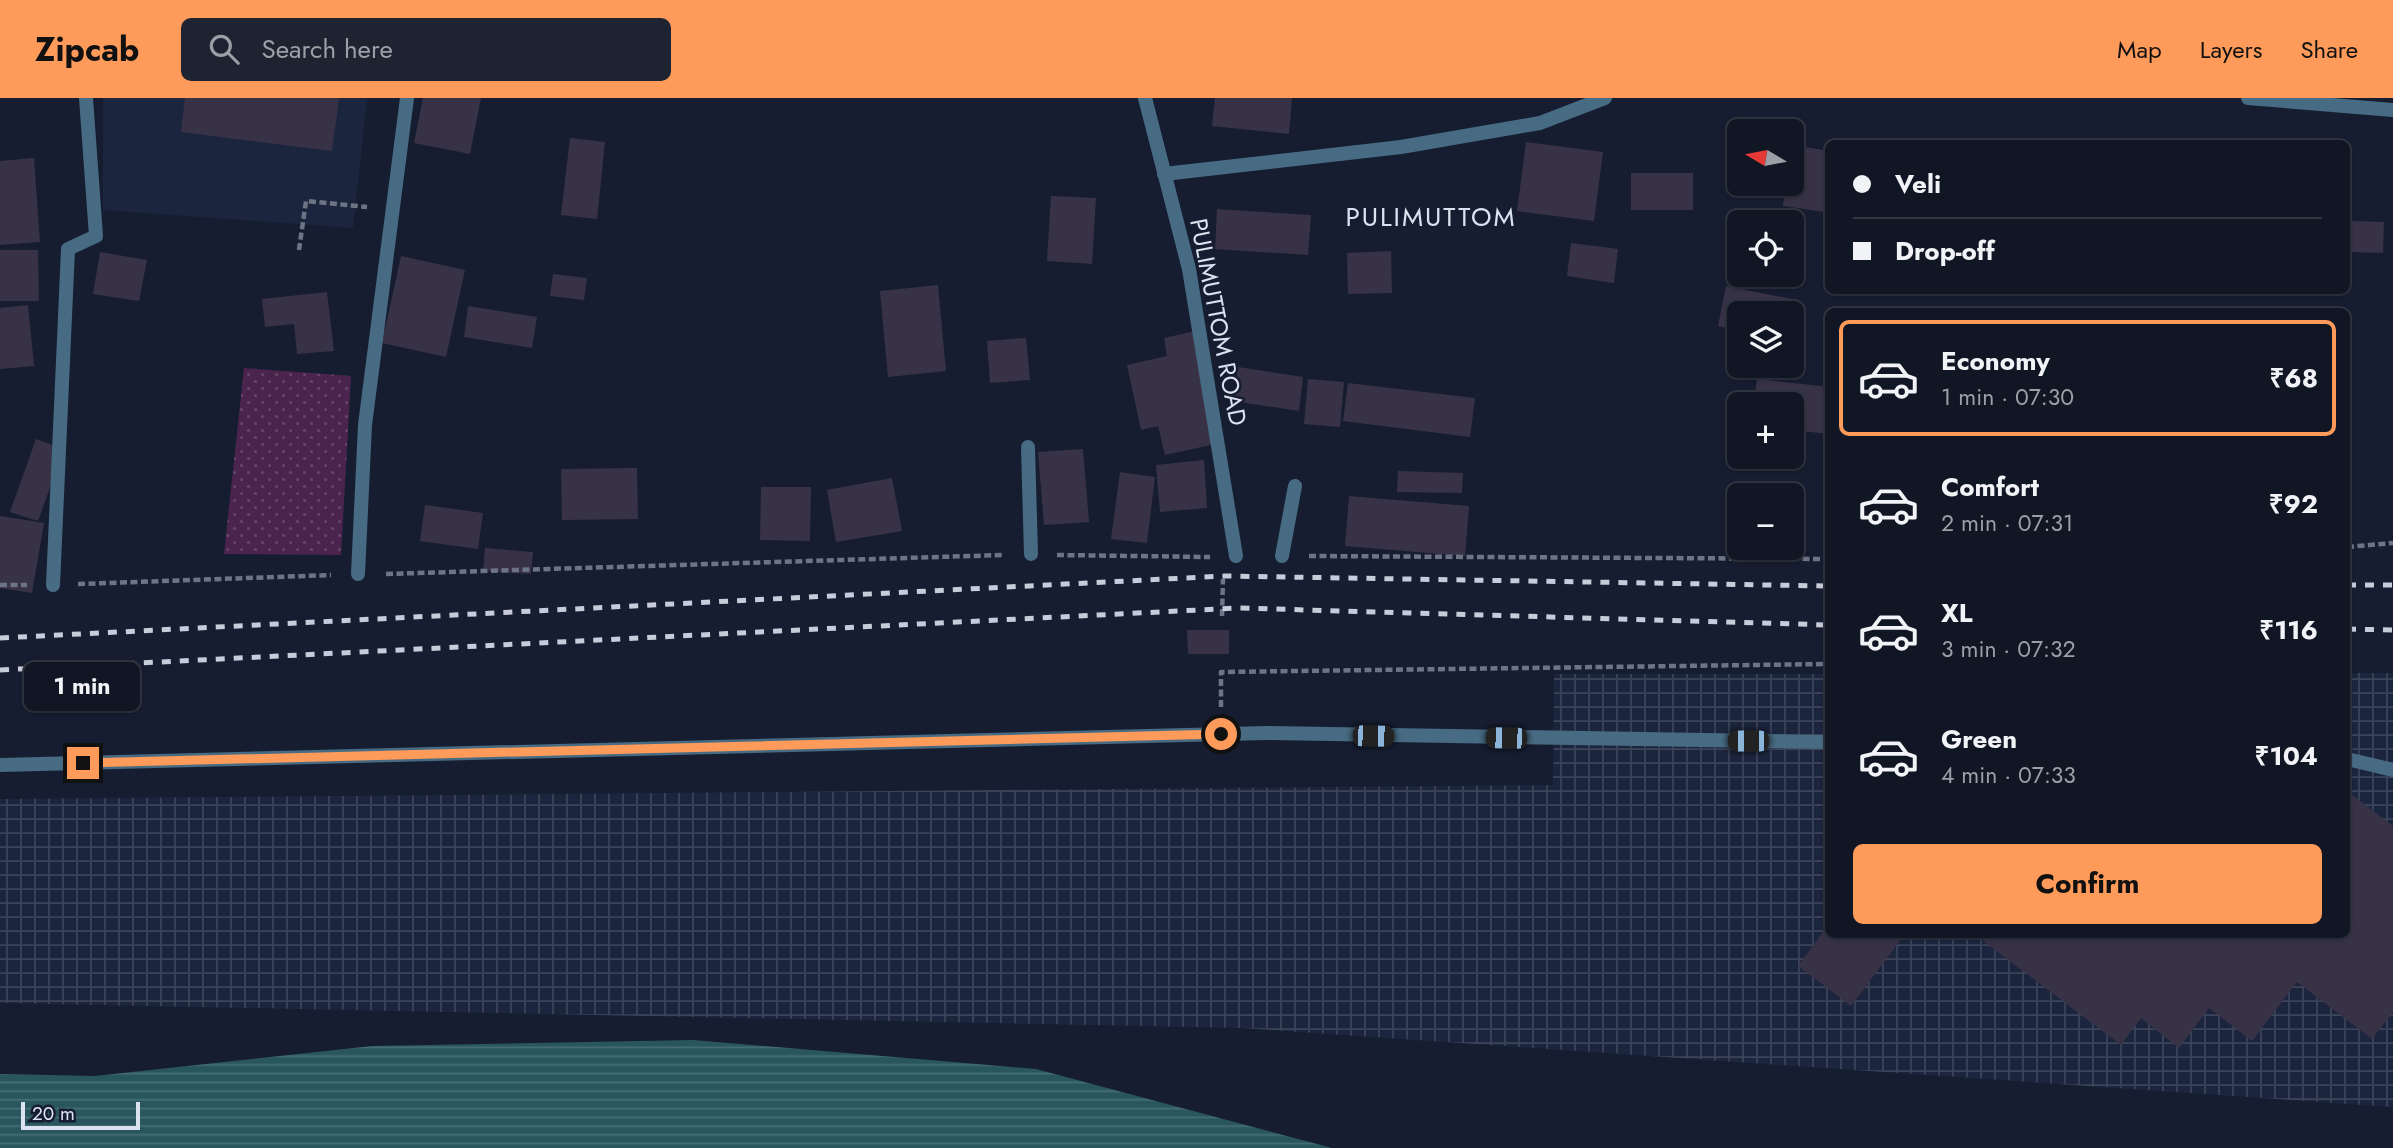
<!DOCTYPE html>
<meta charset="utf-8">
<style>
:root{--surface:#101624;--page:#1e2331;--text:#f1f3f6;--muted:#9c9fa6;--line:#303541;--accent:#ff9b5a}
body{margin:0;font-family:Jost,sans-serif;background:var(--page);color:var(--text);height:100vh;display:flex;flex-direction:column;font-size:26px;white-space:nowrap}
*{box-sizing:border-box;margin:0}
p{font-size:23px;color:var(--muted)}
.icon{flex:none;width:38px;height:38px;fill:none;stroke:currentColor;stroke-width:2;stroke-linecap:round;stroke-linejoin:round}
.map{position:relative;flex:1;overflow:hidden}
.side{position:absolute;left:1825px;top:210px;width:525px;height:630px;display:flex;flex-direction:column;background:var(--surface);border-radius:10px;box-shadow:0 2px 5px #0004,0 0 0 2px var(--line)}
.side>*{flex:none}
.banner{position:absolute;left:1825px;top:42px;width:525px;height:154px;border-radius:10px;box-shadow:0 2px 5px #0004,0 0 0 2px var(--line);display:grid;align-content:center;height:154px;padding:0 28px;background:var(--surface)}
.needle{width:46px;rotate:280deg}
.buttons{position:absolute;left:1727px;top:21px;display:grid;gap:14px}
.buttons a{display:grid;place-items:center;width:77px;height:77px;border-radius:10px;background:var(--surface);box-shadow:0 2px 5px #0004,0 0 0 2px var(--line);font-size:35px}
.scale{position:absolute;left:21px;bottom:18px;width:119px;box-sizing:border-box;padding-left:7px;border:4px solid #dce2ef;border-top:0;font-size:19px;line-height:24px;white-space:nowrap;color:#dce2ef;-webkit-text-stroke:5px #161d30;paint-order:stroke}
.end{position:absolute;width:32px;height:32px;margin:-16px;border:9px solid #ff9b5a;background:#111;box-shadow:0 0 0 4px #111}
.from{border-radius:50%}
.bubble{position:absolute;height:49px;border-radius:10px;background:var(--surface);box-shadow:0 2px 5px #0004,0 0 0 2px var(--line);font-size:23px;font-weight:700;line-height:49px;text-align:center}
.car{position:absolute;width:21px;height:42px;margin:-21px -10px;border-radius:9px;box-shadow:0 0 5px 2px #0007;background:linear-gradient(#222 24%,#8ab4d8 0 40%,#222 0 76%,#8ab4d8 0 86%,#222 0)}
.banner b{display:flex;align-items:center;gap:24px;height:66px;font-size:26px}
.banner b+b{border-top:2px solid var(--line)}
.banner i{width:18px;height:18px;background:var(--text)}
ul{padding:12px 0 0;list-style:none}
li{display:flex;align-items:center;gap:21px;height:116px;margin:0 14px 10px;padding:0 14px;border:4px solid transparent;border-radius:10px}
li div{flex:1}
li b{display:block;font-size:26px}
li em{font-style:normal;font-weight:700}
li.current{border-color:var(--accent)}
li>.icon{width:63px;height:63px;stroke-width:1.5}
.action{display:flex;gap:14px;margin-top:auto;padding:14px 28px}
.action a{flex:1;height:80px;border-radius:10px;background:var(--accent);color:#111;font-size:28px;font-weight:700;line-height:80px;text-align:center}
header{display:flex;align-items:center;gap:42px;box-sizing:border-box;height:98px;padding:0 35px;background:var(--accent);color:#111}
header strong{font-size:33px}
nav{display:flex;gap:38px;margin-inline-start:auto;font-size:24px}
.search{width:490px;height:63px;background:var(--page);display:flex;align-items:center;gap:18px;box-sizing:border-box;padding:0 24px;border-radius:10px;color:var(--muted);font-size:26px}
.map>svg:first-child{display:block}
</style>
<header>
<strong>Zipcab</strong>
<div class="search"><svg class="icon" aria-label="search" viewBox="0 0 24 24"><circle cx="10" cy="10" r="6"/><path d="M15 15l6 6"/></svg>Search here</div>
<nav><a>Map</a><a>Layers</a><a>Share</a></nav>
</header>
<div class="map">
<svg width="2393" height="1050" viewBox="0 0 2393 1050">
<defs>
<pattern id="industrial-grid" width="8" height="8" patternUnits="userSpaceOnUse" patternTransform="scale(1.75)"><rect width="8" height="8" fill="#1c253e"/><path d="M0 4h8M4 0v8" fill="none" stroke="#3c445a"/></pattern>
<pattern id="park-dots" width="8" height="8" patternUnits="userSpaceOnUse" patternTransform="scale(1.75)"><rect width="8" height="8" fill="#4b244e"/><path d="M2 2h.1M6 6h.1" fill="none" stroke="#644468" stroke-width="1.8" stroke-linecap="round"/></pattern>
<pattern id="water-rules" width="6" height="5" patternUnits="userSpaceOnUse" patternTransform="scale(1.75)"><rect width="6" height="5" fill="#29565d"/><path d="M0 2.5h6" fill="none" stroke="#476e75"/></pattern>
</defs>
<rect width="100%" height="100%" fill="#161d30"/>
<!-- built -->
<polygon fill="#1c253e" points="103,0 367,0 353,130 103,112"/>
<!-- industrial -->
<polygon fill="url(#industrial-grid)" points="2347,575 2393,575 2393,1009 1242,930 0,905 0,701 1553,687 1554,576 1829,576 1829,836 2347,836"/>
<!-- park -->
<polygon fill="url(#park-dots)" points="244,270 351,278 341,457 224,456"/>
<!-- water -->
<polygon fill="url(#water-rules)" points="693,942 1036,971 1332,1050 0,1050 0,976 95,978 372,948"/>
<!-- building -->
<g fill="#383247">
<polygon points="185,0 339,0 332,53 181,34"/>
<polygon points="423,0 481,0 470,56 414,45"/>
<polygon points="1215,0 1292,0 1289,36 1212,28"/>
<polygon points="570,40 605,44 597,121 561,117"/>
<polygon points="1526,44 1603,54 1594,123 1517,113"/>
<polygon points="1792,47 1829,53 1825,114 1783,108 1786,86 1792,86"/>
<polygon points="34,60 40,144 0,147 0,63"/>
<rect x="1631" y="75" width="62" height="37"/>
<polygon points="1051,98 1096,100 1092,166 1047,163"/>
<polygon points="1217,111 1311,117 1308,157 1215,151"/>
<polygon points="2351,123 2384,124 2383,155 2350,154"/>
<polygon points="1571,145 1618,151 1614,185 1567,178"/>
<polygon points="0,152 38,152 39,203 0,203"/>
<polygon points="1391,153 1392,195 1348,196 1347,155"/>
<polygon points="100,154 147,162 139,203 93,196"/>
<polygon points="401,158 465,172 446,259 382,245"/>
<polygon points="553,176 587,180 584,202 550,198"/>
<polygon points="938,187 946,273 888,279 880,193"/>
<polygon points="1726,188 1797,202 1794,215 1740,215 1740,233 1718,228"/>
<polygon points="327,194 334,253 297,256 294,226 265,229 262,201"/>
<polygon points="28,207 34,268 0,271 0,210"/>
<polygon points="468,208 537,219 532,250 464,239"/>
<polygon points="1195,233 1220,345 1165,357 1158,328 1141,332 1127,267 1167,258 1164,240"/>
<polygon points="1026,240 1030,282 990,285 987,243"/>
<polygon points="1238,269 1303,279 1299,313 1233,303"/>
<polygon points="1308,281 1344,284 1340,329 1304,326"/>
<polygon points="1757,281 1829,289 1829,336 1792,332 1792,306 1754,306"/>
<polygon points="1348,285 1475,300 1470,339 1343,323"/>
<polygon points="36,341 64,351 38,423 10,414"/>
<polygon points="1083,351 1089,424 1044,427 1038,354"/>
<polygon points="1204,362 1207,410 1160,414 1156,367"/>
<polygon points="637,370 638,421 562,422 561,371"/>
<polygon points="1398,373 1463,375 1462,395 1397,394"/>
<polygon points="1120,374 1155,379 1147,445 1111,441"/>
<polygon points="892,380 902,433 836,444 827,392"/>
<polygon points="761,389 811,389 810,443 760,442"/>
<polygon points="1349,398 1469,408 1465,458 1345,448"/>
<polygon points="425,407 483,415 478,451 420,443"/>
<polygon points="0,418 44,425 32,495 0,490"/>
<polygon points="485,450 533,454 531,476 483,473"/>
<polygon points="1187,532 1229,532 1229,556 1188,556"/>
<polygon points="2347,693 2393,728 2393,914 2372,941 2297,884 2252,943 2209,910 2179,950 2141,920 2121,947 1974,836 2347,836"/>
<polygon points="1829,826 1829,836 1905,836 1851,908 1798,868"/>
</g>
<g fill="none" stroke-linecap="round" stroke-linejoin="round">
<!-- path -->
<g stroke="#6d7484" stroke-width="4.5" stroke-dasharray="7 3.5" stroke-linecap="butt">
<polyline points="299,152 306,103 367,109"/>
<polyline points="2347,449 2393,445"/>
<polyline points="1057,457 1210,459"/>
<polyline points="1309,458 1829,461"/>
<polyline points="386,476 1003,457"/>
<polyline points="78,486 331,477"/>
<polyline points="0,487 27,487"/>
<polyline points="1222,518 1223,481"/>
<polyline points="1221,609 1221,574 1829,566"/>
</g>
<!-- service -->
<g stroke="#476b83" stroke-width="14">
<polyline points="1028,349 1031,456"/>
<polyline points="1282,458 1295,388"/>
</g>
<!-- minor -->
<g stroke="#476b83" stroke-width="14">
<polyline points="1145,0 1189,171 1236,458"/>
<polyline points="2248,0 2393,12"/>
<polyline points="1164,76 1401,49 1540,25 1605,0"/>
<polyline points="358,476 365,327 407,0"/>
<polyline points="53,487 68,151 96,138 86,0"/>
<polyline points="2347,661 2393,672"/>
<polyline points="0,667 1266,635 1829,644"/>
</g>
<!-- rail -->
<g stroke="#c6ccda" stroke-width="5" stroke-dasharray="9 9" stroke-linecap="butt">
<polyline points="2347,487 2393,487"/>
<polyline points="2347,531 2393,532"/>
<polyline points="0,540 1225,478 1829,488"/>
<polyline points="0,572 1238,510 1829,527"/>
</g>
</g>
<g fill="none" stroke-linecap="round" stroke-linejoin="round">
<!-- route -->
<polyline stroke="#ff9b5a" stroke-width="9" points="83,665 1221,636"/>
</g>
<g text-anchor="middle" stroke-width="5" stroke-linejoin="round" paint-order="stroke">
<!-- street labels -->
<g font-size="24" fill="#dce2ef" stroke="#161d30">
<text transform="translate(1218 224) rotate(79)" y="8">PULIMUTTOM ROAD</text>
</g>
<!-- neighbourhood labels -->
<g font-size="26" letter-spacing="2" fill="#dce2ef" stroke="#161d30">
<text x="1431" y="128">PULIMUTTOM</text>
</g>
</g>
</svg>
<div class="buttons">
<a><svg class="needle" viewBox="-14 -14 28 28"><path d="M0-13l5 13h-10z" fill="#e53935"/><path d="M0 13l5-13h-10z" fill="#9c9fa6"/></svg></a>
<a><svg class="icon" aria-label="locate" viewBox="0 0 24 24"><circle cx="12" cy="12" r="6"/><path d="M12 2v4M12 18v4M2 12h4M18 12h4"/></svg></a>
<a><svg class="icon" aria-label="layers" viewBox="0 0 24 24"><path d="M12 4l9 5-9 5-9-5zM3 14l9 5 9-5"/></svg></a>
<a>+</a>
<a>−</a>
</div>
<div class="scale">20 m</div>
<i class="end from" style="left:1221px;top:636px"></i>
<i class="end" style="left:83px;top:665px"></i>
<div class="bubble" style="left:24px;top:564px;width:116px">1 min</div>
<i class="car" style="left:1373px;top:638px;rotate:91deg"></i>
<i class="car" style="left:1506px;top:640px;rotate:271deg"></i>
<i class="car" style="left:1748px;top:643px;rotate:270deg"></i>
<div class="banner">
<b><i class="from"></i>Veli</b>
<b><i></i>Drop-off</b>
</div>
<section class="side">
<ul>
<li class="current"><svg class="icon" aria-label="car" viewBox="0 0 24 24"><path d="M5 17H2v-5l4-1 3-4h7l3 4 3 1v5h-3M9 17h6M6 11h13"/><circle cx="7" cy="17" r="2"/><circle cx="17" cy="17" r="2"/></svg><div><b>Economy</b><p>1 min · 07:30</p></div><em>₹68</em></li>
<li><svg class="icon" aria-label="car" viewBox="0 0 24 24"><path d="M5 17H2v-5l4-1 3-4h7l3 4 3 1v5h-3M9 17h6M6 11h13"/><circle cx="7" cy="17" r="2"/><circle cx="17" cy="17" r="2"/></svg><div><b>Comfort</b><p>2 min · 07:31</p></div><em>₹92</em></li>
<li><svg class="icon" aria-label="car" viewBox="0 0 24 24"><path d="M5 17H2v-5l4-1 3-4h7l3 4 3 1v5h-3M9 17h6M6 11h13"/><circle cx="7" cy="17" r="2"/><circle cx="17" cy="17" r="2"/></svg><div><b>XL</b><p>3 min · 07:32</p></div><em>₹116</em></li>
<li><svg class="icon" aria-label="car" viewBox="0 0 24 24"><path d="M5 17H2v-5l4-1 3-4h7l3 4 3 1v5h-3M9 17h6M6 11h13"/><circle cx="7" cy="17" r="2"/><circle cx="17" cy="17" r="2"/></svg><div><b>Green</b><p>4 min · 07:33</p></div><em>₹104</em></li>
</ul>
<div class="action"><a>Confirm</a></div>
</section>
</div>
